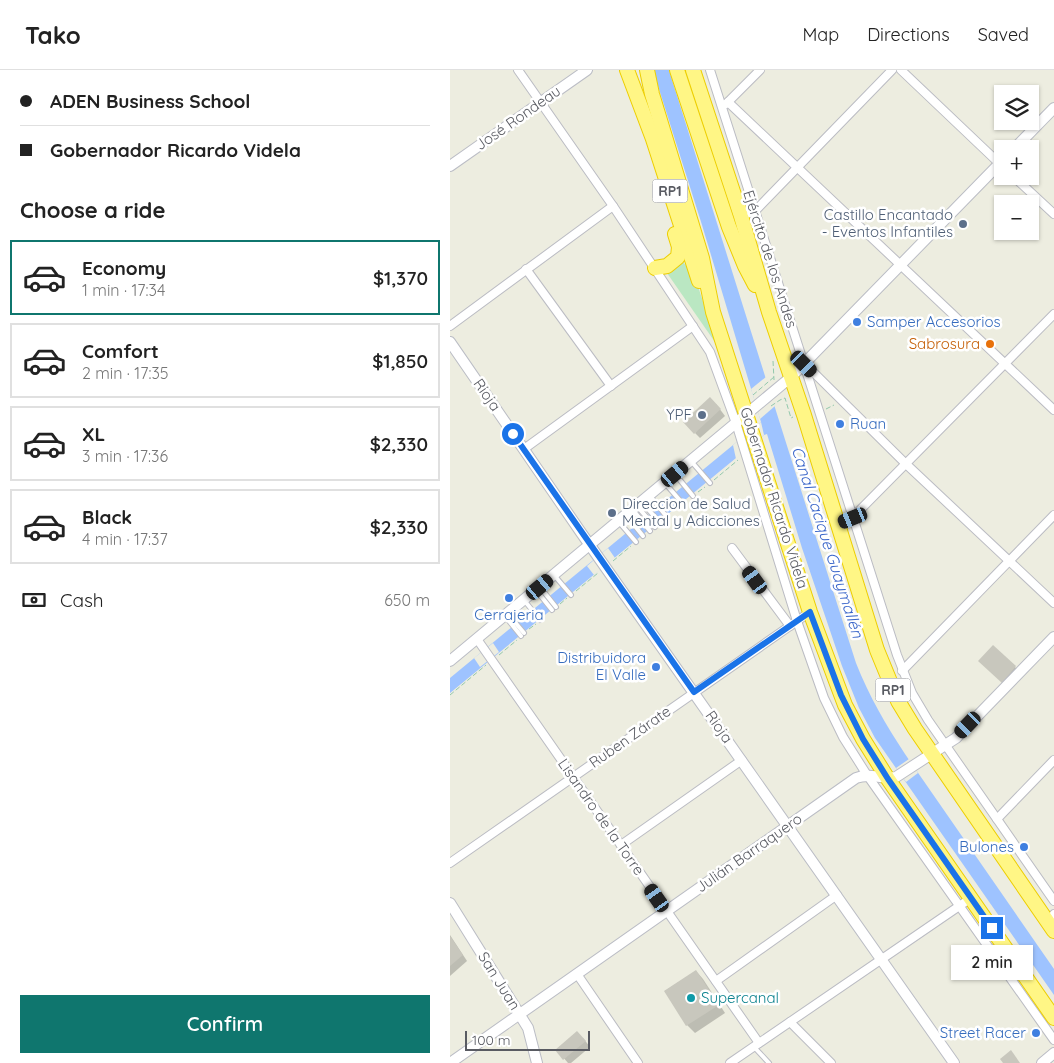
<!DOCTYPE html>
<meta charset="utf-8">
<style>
:root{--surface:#fff;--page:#f2f2f2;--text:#222;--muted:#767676;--line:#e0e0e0;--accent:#0f766e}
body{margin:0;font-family:Quicksand,sans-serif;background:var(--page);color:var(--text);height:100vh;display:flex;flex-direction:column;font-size:19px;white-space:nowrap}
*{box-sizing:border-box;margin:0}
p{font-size:16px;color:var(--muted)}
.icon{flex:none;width:28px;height:28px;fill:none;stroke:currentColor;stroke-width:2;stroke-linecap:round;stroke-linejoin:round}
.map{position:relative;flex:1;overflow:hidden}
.side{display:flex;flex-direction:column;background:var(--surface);width:450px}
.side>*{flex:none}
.hud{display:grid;align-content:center;height:110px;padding:0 20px;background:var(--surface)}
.fabs{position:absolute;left:544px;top:15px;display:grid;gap:10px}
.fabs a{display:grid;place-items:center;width:45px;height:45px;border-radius:0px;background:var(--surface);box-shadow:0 1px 4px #0004;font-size:25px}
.scale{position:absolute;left:15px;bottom:12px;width:125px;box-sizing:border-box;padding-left:5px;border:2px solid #595b62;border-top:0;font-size:14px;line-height:18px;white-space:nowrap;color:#595b62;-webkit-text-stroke:4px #fff;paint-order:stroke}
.end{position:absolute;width:22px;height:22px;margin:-11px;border:6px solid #1a73e8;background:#fff;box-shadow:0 0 0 2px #fff}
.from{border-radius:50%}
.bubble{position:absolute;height:35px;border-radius:0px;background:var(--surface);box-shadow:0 1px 4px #0004;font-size:16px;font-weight:600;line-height:35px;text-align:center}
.car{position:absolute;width:15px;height:30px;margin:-15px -8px;border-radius:6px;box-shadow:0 0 4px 1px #0007;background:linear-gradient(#222 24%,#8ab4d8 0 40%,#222 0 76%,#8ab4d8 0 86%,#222 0)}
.hud b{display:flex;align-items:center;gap:18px;height:48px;font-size:19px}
.hud b+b{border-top:1px solid var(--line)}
.hud i{width:12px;height:12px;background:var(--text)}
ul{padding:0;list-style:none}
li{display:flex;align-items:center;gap:15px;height:75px;margin:0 10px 8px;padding:0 10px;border:2px solid var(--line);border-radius:0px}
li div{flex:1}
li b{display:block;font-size:19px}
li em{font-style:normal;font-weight:600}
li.current{border-color:var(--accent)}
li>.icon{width:45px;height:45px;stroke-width:1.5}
h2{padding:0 20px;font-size:22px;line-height:60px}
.pay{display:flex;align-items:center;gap:12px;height:55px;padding:0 20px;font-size:19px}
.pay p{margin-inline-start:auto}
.cta{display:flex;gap:10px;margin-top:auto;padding:10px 20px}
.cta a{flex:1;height:58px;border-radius:0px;background:var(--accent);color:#fff;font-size:20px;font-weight:600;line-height:58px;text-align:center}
header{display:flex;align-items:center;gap:30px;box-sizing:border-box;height:70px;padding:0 25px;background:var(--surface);border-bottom:1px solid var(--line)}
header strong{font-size:24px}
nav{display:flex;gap:28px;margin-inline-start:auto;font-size:18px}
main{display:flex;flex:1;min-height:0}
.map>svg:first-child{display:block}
</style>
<header>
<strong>Tako</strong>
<nav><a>Map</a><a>Directions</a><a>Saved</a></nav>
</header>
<main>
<section class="side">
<div class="hud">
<b><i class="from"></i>ADEN Business School</b>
<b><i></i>Gobernador Ricardo Videla</b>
</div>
<h2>Choose a ride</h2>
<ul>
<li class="current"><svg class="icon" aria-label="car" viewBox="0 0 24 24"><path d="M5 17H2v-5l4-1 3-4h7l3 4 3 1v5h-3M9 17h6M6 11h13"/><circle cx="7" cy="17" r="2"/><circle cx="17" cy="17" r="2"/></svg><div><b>Economy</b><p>1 min · 17:34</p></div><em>$1,370</em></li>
<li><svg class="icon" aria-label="car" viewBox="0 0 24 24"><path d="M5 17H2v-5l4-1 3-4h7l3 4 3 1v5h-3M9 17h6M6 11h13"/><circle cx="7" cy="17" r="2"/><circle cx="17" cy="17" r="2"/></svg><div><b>Comfort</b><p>2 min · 17:35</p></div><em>$1,850</em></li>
<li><svg class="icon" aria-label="car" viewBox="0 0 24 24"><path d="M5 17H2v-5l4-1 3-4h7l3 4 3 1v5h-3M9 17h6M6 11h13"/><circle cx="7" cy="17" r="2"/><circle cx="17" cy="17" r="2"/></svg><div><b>XL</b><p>3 min · 17:36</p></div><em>$2,330</em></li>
<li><svg class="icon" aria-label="car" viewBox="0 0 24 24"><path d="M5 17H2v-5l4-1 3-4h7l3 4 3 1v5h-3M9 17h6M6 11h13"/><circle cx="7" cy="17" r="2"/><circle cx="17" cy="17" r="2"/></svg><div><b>Black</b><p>4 min · 17:37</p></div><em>$2,330</em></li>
</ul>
<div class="pay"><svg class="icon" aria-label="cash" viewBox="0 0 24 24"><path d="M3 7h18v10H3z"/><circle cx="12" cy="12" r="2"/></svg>Cash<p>650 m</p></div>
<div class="cta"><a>Confirm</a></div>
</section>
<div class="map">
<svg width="604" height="993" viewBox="0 0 604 993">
<rect width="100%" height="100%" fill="#edede0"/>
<!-- green -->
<polygon fill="#bae7c2" points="233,192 245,207 267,275 217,203"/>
<!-- water -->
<path fill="#9ec3ff" d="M203,0H219C281,198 343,396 406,593C419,626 436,655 455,684L604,899V925L425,668L409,638L392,596L352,478L317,364L314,365L0,623V608L311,352L252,155Z"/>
<!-- pier -->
<g fill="#edede0">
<polygon points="316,307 325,336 310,349 301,319"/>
<polygon points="311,352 314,365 286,389 283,375"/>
<polygon points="158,478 165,488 144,505 137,496"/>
<polygon points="43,573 49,582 30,597 24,588"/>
<polygon points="459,689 468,703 456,712 446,698"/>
</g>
<!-- shadow -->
<g fill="#0003">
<polygon points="266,334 275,346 250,368 245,363"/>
<polygon points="543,576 571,603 558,617 530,591"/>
<polygon points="0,865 17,891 0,906"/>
<polygon points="246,901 253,909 275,943 245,963 237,955 215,921"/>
<polygon points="133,968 140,977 121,993 118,993 107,980"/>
</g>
<!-- building -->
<g fill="#c8c7bd">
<polygon points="260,327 271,339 244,364 233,352"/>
<polygon points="543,575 566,596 552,613 528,591"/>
<polygon points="0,866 13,885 0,896"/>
<polygon points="246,900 269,935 236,956 214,921"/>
<polygon points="127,961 136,971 113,990 105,980"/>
<polygon points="561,980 570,993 553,993 550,989"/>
</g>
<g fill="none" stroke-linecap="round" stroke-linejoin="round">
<defs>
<g id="lane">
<polyline points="241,391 260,413"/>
<polyline points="225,404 243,426"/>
<polyline points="215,413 233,434"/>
<polyline points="200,426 217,447"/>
<polyline points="192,432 210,453"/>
<polyline points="187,436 205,457"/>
<polyline points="183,440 200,461"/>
<polyline points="176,445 193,466"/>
<polyline points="169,452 186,472"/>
<polyline points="104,505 121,525"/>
<polyline points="90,517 106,537"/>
<polyline points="86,520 102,540"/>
<polyline points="74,530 90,550"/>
<polyline points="58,544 74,563"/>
<polyline points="55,546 71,566"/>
<polyline points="304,977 319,993"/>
</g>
<g id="street">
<polyline points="68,0 163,136 260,282 286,353 347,551 374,628 393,667 417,705 604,970"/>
<polyline points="260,0 447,585 462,623 478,650 604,831"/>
<polyline points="451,0 552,96"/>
<polyline points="278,32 604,340"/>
<polyline points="276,34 310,0"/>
<polyline points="563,106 604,144"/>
<polyline points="291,146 305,141 442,0"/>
<polyline points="76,199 161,316"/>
<polyline points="0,256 163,136"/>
<polyline points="356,295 456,394 604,533"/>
<polyline points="74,379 243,256"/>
<polyline points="388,453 403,447 604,244"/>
<polyline points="282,478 340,556"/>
<polyline points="27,569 309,973"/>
<polyline points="452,601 604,445"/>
<polyline points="547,749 604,690"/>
<polyline points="171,775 292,690"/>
<polyline points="0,793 360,542"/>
<polyline points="598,851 604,844"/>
<polyline points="127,904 188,993"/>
<polyline points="266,911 387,825"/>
<polyline points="340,952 381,993"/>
<polyline points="280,993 521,828"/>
</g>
<g id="secondary">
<polyline points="564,79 604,38"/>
<polyline points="0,96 137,0"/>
<polyline points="0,272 132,464 504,993"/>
<polyline points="0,591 341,307 552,91"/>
<polyline points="0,833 78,958 87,993"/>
<path d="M0,993L406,708C420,702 432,710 446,707L506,668L604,567"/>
<polyline points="592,993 604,983"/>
</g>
<g id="highway">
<polyline points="177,0 203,69 249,211"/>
<polyline points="197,0 202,24 252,188 263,242 360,542 395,635 413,669 438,709 604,948"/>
<polyline points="227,0 279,157 295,196 305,215"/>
<polyline points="243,0 291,146 319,242 354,345 427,580 448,631 465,659 604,861"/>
<polyline points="205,198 217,196 228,187 229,177 225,164"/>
</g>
</defs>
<!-- lane casing -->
<use href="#lane" stroke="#bbbcc3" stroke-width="6"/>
<!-- street casing -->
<use href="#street" stroke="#bbbcc3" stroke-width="10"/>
<!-- secondary casing -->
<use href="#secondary" stroke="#bbbdc5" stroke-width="12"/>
<!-- highway casing -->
<use href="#highway" stroke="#edce00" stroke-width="16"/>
<!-- path -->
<g stroke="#93c8ac" stroke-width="1" stroke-dasharray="5 2.5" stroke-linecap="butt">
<polyline points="323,291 324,310"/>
<polyline points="303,325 324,307"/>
<polyline points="321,336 330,330 335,328 341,348 343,347"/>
<polyline points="376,339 384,335"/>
<polyline points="264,410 288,390"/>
<polyline points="248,422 255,417"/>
<polyline points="163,491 181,476"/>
<polyline points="126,521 148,503"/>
<polyline points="110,534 117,528"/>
<polyline points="79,559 86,554"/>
<polyline points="49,585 67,570"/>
<polyline points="0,625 36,595"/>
</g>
<!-- lane -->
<use href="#lane" stroke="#fff" stroke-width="4"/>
<!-- street -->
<use href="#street" stroke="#fff" stroke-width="8"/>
<!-- secondary -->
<use href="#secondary" stroke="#fff" stroke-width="10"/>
<!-- highway -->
<use href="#highway" stroke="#fff685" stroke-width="14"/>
</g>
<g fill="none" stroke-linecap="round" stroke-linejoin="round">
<!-- route -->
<polyline stroke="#1a73e8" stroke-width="6" points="63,364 244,622 360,542 391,625 413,669 438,709 542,858"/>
</g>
<!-- markers -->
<g fill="#5c6f8a" stroke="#fff" stroke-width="2">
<circle cx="513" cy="154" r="5"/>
<circle cx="252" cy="345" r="5"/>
<circle cx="162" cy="443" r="5"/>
</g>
<g fill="#3f7fe0" stroke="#fff" stroke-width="2">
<circle cx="407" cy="252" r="5"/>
<circle cx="390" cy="354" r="5"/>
<circle cx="59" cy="528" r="5"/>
<circle cx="206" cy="597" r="5"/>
<circle cx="574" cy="777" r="5"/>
<circle cx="586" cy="963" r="5"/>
</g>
<circle fill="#e8710a" stroke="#fff" stroke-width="2" cx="540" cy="274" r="5"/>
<circle fill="#0f9aa8" stroke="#fff" stroke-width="2" cx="241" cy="928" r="5"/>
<g text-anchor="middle" stroke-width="5" stroke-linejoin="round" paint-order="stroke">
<!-- shield labels -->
<g fill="#fff" stroke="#8b8c91" stroke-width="1">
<rect x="202.5" y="109.5" width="35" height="23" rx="4"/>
<rect x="425.5" y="608.5" width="35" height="23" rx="4"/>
</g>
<g font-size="14" font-weight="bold" fill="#595b62">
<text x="220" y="126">RP1</text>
<text x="443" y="625">RP1</text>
</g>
<!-- street labels -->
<g font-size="15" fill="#595b62" stroke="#fff">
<text transform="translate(68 48) rotate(-35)" y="5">José Rondeau</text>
<text transform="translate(320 189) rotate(72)" y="5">Ejército de los Andes</text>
<text transform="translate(37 325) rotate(55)" y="5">Rioja</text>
<text transform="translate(324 428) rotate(72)" y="5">Gobernador Ricardo Videla</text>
<text transform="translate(269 657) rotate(55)" y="5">Rioja</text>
<text transform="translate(180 667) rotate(-35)" y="5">Ruben Zárate</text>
<text transform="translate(151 747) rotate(55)" y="5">Lisandro de la Torre</text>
<text transform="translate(299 783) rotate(-35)" y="5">Julián Barraquero</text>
<text transform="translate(49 911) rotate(58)" y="5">San Juan</text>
</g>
<!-- service labels -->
<g font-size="15" fill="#4e5e75" stroke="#fff" text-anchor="end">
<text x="503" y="150">Castillo Encantado<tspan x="503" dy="17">- Eventos Infantiles</tspan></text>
<text x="242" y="350">YPF</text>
<text x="172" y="439" text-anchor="start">Direccion de Salud<tspan x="172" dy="17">Mental y Adicciones</tspan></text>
</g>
<!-- shop labels -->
<g font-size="15" fill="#366cbe" stroke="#fff" text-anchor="end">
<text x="417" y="257" text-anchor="start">Samper Accesorios</text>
<text x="400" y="359" text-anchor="start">Ruan</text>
<text x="59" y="550" text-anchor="middle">Cerrajeria</text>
<text x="196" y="593">Distribuidora<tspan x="196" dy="17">El Valle</tspan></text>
<text x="564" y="782">Bulones</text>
<text x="576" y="968">Street Racer</text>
</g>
<!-- food labels -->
<g font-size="15" fill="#c56008" stroke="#fff" text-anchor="end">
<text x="530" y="279">Sabrosura</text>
</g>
<!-- culture labels -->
<g font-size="15" fill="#0d838f" stroke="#fff" text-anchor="start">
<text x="251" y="933">Supercanal</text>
</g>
<!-- water labels -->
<g font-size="16" font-style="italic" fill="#3965c9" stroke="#fff">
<text transform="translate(378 472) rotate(72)" y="6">Canal Cacique Guaymallén</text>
</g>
</g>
</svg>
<div class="fabs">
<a><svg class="icon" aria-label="layers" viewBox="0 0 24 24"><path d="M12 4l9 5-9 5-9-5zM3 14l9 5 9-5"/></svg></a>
<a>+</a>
<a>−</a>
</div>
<div class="scale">100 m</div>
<i class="end from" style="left:63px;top:364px"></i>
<i class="end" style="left:542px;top:858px"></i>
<div class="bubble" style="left:501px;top:875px;width:82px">2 min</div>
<i class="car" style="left:354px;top:294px;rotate:135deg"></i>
<i class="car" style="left:225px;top:404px;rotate:50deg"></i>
<i class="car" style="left:403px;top:448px;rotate:248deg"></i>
<i class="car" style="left:305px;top:510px;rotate:324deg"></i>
<i class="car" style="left:90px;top:517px;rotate:50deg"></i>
<i class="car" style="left:518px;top:655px;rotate:224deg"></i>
<i class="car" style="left:207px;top:828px;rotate:325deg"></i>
</div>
</main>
